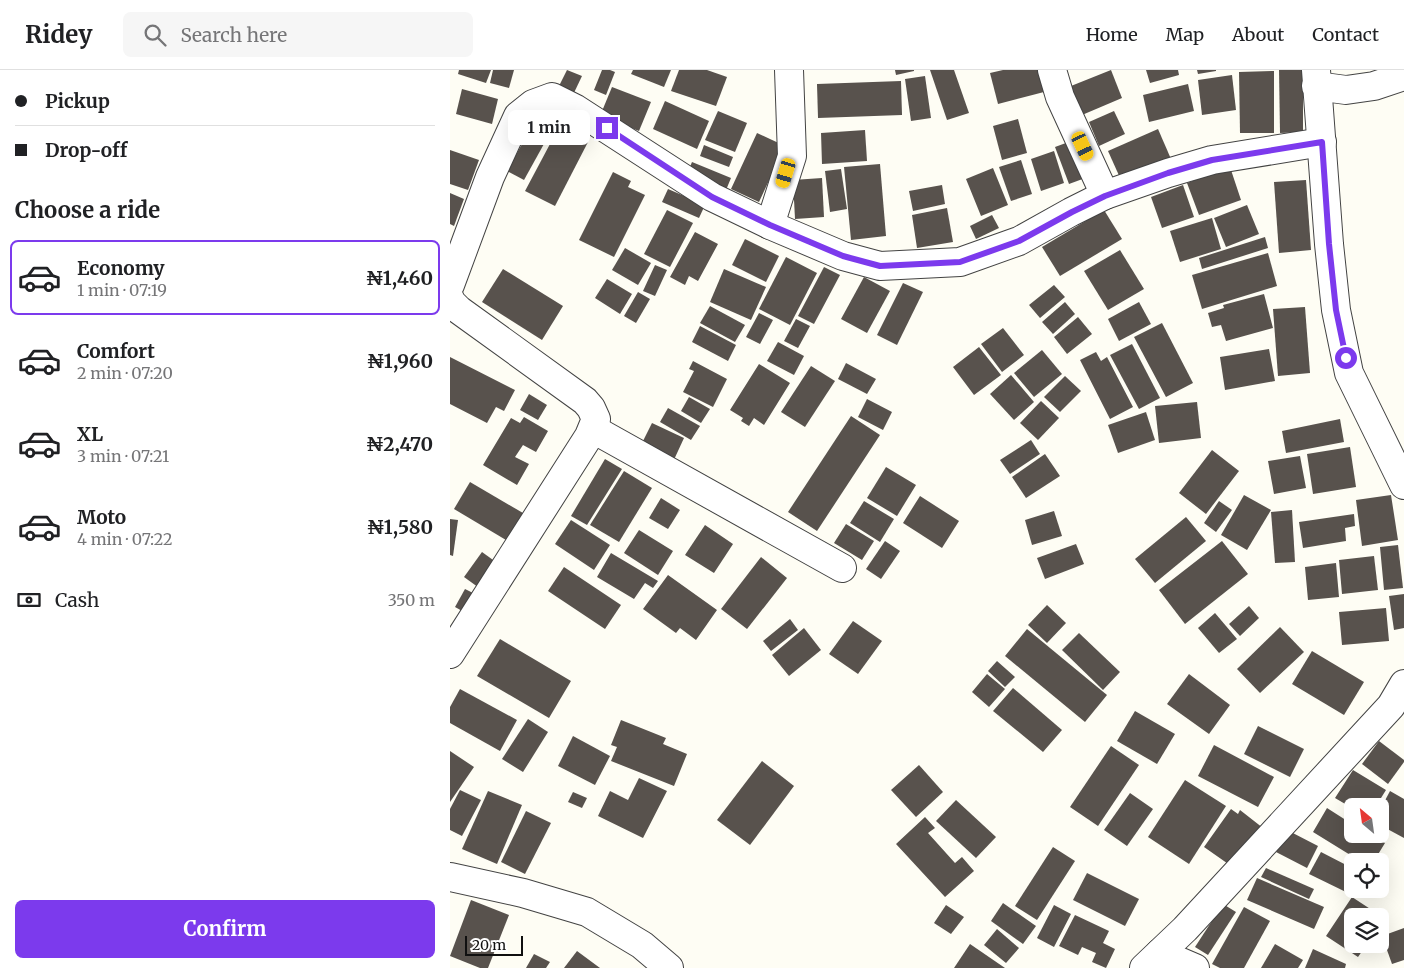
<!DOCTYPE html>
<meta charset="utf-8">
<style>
:root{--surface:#fff;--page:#f6f6f6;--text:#202124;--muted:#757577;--line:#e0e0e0;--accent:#7c3aed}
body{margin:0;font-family:Merriweather,serif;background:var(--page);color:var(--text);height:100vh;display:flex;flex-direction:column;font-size:19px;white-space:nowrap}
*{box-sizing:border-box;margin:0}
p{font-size:16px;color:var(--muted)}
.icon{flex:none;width:28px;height:28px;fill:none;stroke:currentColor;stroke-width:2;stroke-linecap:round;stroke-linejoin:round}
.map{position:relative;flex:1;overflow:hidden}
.side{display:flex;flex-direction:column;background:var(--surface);width:450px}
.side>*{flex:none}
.top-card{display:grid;align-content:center;height:110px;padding:0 15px;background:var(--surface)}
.needle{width:32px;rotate:331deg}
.controls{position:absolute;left:894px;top:728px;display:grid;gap:10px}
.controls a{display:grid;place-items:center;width:45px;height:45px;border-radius:8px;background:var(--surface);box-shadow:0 5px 20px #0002;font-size:25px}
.scale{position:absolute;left:15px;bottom:12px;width:58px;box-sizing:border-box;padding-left:5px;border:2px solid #101010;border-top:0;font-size:14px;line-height:18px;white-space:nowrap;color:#101010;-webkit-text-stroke:4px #fff;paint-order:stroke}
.end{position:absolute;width:22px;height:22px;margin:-11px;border:6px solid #7c3aed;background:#fff;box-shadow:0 0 0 2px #fff}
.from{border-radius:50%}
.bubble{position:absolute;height:35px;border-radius:8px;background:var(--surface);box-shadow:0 5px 20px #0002;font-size:16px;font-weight:700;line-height:35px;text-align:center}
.car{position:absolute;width:15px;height:30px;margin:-15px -8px;border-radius:6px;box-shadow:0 0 4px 1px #0007;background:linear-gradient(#f5c518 24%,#345 0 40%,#f5c518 0 76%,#345 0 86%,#f5c518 0)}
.top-card b{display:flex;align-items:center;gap:18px;height:48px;font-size:19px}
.top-card b+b{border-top:1px solid var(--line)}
.top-card i{width:12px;height:12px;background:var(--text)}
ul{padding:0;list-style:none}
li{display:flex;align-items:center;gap:15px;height:75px;margin:0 10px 8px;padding:0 5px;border:2px solid transparent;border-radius:8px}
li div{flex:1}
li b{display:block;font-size:19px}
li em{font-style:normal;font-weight:700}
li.active{border-color:var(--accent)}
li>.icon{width:45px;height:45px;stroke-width:1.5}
h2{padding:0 15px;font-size:22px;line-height:60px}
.pay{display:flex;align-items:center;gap:12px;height:55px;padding:0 15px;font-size:19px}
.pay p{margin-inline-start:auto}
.cta{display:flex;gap:10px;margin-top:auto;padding:10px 15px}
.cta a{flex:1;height:58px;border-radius:8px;background:var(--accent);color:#fff;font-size:20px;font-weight:700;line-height:58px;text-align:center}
header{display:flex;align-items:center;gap:30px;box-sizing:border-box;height:70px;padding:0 25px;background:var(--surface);border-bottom:1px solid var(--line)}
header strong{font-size:24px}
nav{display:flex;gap:28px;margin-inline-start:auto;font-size:18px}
.search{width:350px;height:45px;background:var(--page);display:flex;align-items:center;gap:12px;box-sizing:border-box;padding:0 18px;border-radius:8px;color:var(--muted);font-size:19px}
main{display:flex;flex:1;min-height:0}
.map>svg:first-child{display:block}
</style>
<header>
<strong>Ridey</strong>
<div class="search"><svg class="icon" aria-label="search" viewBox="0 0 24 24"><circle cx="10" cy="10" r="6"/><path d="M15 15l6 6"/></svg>Search here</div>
<nav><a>Home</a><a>Map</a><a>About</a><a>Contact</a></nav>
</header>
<main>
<section class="side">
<div class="top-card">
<b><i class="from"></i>Pickup</b>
<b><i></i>Drop-off</b>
</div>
<h2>Choose a ride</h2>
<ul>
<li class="active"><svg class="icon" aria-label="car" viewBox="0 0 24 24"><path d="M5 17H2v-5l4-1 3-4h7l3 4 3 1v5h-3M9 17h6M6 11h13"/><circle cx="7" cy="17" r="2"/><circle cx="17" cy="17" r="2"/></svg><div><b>Economy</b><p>1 min · 07:19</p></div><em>₦1,460</em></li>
<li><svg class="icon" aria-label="car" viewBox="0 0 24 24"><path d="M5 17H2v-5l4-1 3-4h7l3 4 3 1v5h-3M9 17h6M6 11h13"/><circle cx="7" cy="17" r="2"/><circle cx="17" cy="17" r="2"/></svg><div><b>Comfort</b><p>2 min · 07:20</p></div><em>₦1,960</em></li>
<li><svg class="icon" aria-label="car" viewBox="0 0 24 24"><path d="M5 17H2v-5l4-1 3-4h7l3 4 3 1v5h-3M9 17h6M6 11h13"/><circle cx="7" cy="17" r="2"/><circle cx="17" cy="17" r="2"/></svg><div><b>XL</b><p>3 min · 07:21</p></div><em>₦2,470</em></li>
<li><svg class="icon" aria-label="car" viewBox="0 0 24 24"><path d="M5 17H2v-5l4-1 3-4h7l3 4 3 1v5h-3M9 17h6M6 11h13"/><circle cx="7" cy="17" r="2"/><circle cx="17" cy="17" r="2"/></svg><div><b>Moto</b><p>4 min · 07:22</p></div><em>₦1,580</em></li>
</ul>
<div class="pay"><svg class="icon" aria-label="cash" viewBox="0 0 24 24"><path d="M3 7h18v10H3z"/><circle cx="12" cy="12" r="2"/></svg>Cash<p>350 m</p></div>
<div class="cta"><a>Confirm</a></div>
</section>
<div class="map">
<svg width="954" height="898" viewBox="0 0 954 898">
<rect width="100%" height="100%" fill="#fefdf4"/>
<!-- building -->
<g fill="#58524d">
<polygon points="9,0 41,0 36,13 8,4"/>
<polygon points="43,0 64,0 59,18 40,13"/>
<polygon points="117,0 132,6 122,27 107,20"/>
<polygon points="152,0 160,0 165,2 156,25 144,20"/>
<polygon points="183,0 221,0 214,17 181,4"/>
<polygon points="229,0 257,0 277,7 266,36 221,21"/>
<polygon points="445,0 464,0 464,1 446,5"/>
<polygon points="480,0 504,0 519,43 497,50"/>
<polygon points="553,0 589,0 594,22 548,34 540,3"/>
<polygon points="661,0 672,28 632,45 621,16"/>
<polygon points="696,0 728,0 729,5 700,13"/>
<polygon points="747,0 766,0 766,1 748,4"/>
<polygon points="829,0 853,0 853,62 830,63"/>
<polygon points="824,1 824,63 790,63 789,2"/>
<polygon points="782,5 786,40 752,45 748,10"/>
<polygon points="475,6 481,48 461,51 455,9"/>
<polygon points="451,11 452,45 368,48 367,14"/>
<polygon points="738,14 744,41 699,52 693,25"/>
<polygon points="162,17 201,32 189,61 150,46"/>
<polygon points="12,19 48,29 42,54 6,44"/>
<polygon points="215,31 259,51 247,79 203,59"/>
<polygon points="268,41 297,53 285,82 255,70"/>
<polygon points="664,41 675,64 649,76 639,52"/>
<polygon points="88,45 105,54 74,110 57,101"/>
<polygon points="568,49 577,83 552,90 543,56"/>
<polygon points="109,57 138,72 105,136 75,121"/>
<polygon points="708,59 721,89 671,110 658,81"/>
<polygon points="415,60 417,91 372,94 371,63"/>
<polygon points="307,63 335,76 309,132 281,119"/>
<polygon points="624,70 638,107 619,114 605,77"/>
<polygon points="254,75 283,87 279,97 250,86"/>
<polygon points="0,80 29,90 18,120 0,114"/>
<polygon points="604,81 614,113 591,121 581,89"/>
<polygon points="571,90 582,124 561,131 549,97"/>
<polygon points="242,92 281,108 276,120 237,104"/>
<polygon points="430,94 436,166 401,170 394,97"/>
<polygon points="780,97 791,130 749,145 737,113"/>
<polygon points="543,98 558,135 531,146 516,109"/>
<polygon points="391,99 397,139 380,142 375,101"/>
<polygon points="163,102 181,111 178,117 195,125 164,187 129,170"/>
<polygon points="372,108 374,147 345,149 343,110"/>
<polygon points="856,110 861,180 829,183 824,112"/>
<polygon points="492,115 495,134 463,141 459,121"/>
<polygon points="733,115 744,147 712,158 701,127"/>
<polygon points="218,119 255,135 249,148 212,132"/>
<polygon points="0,123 14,129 4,156 0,154"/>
<polygon points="797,135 809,164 776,177 764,148"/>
<polygon points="497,138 503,172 467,178 462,145"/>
<polygon points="217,140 243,153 220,197 194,184"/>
<polygon points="654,140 672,169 610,206 592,177"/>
<polygon points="542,145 549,158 526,169 520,156"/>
<polygon points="762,148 771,179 730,192 720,161"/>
<polygon points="245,162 268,174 248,211 239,206 235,215 220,207"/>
<polygon points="815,167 818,178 752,199 749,188"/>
<polygon points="295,169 329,186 316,212 282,195"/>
<polygon points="175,178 201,193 188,215 162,200"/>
<polygon points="670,180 694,219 658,240 634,201"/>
<polygon points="818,183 827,216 752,239 742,205"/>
<polygon points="336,187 367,203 340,255 309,239"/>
<polygon points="205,195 217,200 205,226 193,221"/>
<polygon points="374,197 390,205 364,254 348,246"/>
<polygon points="53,199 113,236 92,270 32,232"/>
<polygon points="274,199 316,217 301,250 260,232"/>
<polygon points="414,207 440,221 417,263 391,249"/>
<polygon points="157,209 182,224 170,244 145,228"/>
<polygon points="453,213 473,222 447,275 427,265"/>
<polygon points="604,215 615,227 590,248 579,235"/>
<polygon points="188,222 200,229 186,253 174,246"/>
<polygon points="814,224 823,258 776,271 771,255 762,257 758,243 774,238 773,235"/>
<polygon points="615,232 625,244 603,264 592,252"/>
<polygon points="689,232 701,254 669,271 658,249"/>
<polygon points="260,236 295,255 285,272 250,253"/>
<polygon points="855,237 860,303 828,306 823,239"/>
<polygon points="309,243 323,250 310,274 296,267"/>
<polygon points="628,247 642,264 617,284 604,267"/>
<polygon points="346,249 360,256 348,278 334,271"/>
<polygon points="712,253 743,313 716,327 684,267"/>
<polygon points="250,256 286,275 278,291 242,272"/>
<polygon points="553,258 574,285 552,302 531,274"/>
<polygon points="328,272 354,286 344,305 317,291"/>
<polygon points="682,274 710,328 689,339 660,285"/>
<polygon points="529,277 551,305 524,325 503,297"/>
<polygon points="819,279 825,311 775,320 770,287"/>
<polygon points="592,280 612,304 584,327 564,303"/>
<polygon points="646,282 651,291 657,287 683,337 660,349 630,290"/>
<polygon points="0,287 65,320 54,341 46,337 37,353 0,334"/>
<polygon points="243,291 277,309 263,337 233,322 244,301 239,299"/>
<polygon points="396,293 426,309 417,324 388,309"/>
<polygon points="309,294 340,313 314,355 304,348 299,356 291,351 293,348 280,340"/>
<polygon points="361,296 385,311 355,357 331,342"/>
<polygon points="561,305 584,332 564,350 540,324"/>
<polygon points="615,306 631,321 610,342 594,327"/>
<polygon points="79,324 97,335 88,350 70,340"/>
<polygon points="239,327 260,339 251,353 231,341"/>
<polygon points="417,329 442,342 433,360 408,347"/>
<polygon points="591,331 609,348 588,370 570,353"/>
<polygon points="747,332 751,368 709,373 705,336"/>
<polygon points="218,338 250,356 241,370 210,352"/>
<polygon points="696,342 705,370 668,383 658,355"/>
<polygon points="401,346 430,365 367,461 338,442"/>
<polygon points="74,347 98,361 86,382 73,375 65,387 79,394 67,415 33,395 61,348 70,353"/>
<polygon points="890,349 894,372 836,383 832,361"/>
<polygon points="202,353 234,368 222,394 189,379"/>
<polygon points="581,370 590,384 560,404 550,390"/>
<polygon points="900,377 906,417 863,424 857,384"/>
<polygon points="762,380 789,401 756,444 729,423"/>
<polygon points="595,384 610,406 576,428 562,407"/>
<polygon points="850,386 856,418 824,424 818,391"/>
<polygon points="155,389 172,399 137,455 121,446"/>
<polygon points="436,397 466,415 447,446 417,428"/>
<polygon points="174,401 202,418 169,472 140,455"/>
<polygon points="20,412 73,443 56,470 4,439"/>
<polygon points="794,425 821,440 797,480 771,465"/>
<polygon points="941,425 948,470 912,476 906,430"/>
<polygon points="470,426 509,451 492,478 453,453"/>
<polygon points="211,428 230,440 218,459 199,448"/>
<polygon points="414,431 444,449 430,472 400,453"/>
<polygon points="769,431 782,440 766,462 754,453"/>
<polygon points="842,440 845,492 825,493 821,442"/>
<polygon points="604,441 612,466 582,475 575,450"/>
<polygon points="904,444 905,456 895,458 896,471 853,478 849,452"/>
<polygon points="736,447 756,471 705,513 685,489"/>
<polygon points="0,449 8,450 3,486 0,485"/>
<polygon points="121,450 160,475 144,500 105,474"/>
<polygon points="396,454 424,471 412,490 384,473"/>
<polygon points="255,455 283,474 264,503 235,485"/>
<polygon points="189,460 223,481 208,505 174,483"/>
<polygon points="435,471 450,481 431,509 416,499"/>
<polygon points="772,471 798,504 735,554 709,520"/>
<polygon points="626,474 634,494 595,509 587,488"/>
<polygon points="948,475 953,518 934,520 930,477"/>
<polygon points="32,482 50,495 32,520 14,507"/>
<polygon points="161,483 208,511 203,518 195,513 184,529 147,507"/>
<polygon points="924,486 928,520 892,524 889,490"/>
<polygon points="311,487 337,508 297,559 271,539"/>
<polygon points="886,493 889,527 858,530 855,497"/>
<polygon points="114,497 171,535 155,559 98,521"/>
<polygon points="218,505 267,540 246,570 230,558 226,563 193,539"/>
<polygon points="15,519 25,524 14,542 5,537"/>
<polygon points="954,524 954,558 944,560 939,526"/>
<polygon points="597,535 616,553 597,573 578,555"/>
<polygon points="799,536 809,548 790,566 779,554"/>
<polygon points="936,538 939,571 892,575 889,542"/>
<polygon points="765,543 787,569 769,583 748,558"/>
<polygon points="340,549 348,560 321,581 313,571"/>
<polygon points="403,551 432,571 408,604 379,584"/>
<polygon points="830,557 854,582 810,623 787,599"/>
<polygon points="354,558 371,580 339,606 322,585"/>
<polygon points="577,559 657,625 635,652 555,586"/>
<polygon points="629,563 670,602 653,620 612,580"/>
<polygon points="50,569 121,611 99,648 27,606"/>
<polygon points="862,581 914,612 894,645 842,614"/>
<polygon points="547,591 565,607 555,617 538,601"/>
<polygon points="537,604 555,619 539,637 522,622"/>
<polygon points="739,604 780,635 759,664 717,634"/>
<polygon points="563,618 612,660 593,682 543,641"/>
<polygon points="10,619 67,650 50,681 0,653 0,637"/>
<polygon points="685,641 725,664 707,694 667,671"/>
<polygon points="78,649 98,662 73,702 52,689"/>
<polygon points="171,650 216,668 213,674 237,684 224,716 161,691 167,677 161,675"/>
<polygon points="808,656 854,679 840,707 794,684"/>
<polygon points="123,666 160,686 145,715 108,696"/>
<polygon points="929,671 954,690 954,692 938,714 912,694"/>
<polygon points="764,675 824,707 808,737 748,706"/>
<polygon points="661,676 689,695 648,756 620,737"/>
<polygon points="0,681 24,697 0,732"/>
<polygon points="312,691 344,716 300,775 267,750"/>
<polygon points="469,695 493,722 466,747 441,720"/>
<polygon points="903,700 936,720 926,736 902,736 902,738 885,728"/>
<polygon points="189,708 217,721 193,768 148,746 160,721 178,730"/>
<polygon points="735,710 776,736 739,794 698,767"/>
<polygon points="10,720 31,730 12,766 0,760 0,739"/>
<polygon points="38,721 72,735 47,794 12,779"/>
<polygon points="940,721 954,729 954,768 930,755 930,740"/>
<polygon points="123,722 137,728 132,738 118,732"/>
<polygon points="680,723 703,739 677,776 654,760"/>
<polygon points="506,730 546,767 526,788 486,751"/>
<polygon points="877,738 902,754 902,764 919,764 935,773 924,791 910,791 863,762"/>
<polygon points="781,739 788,744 790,740 813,758 784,798 754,777"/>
<polygon points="76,741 101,753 75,804 51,792"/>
<polygon points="475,747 485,758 478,763 505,793 512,787 524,801 495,827 446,774"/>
<polygon points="837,760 868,776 857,798 826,782"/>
<polygon points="603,777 625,791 587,850 565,836"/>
<polygon points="871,782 902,798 902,815 898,823 859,804"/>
<polygon points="816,798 864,819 859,829 811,807"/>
<polygon points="637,803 689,829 675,856 623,830"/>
<polygon points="807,808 874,837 864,859 797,830"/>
<polygon points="902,827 934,848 930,855 930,846 902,846 902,874 917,874 908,887 876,866"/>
<polygon points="21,830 59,845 38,898 30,898 0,886"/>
<polygon points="553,833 586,856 573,874 541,851"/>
<polygon points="773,834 786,842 758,885 745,877"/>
<polygon points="496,835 514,847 501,864 484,853"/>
<polygon points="604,835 621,844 604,877 587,868"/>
<polygon points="794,837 820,851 794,898 770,898 762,894"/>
<polygon points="625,845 659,861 653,873 665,879 656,898 642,892 646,883 632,877 628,885 609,876"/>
<polygon points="954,858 954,890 942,894 932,866"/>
<polygon points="547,859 569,878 556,893 534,875"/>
<polygon points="520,874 555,898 504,898"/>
<polygon points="825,874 853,890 848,898 811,898"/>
<polygon points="863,879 896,894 895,898 855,898"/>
<polygon points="127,881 150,898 114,898"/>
<polygon points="84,884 100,892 96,898 76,898"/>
</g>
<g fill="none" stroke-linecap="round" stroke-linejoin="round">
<defs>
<g id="minor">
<polyline points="602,0 610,27 655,125"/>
<polyline points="866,0 879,174 886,240 899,303 954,415"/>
<polyline points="866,16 896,20 924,16 954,6"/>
<polyline points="320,155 342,86 339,0"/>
<polyline points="0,215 40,107 68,46 83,34 102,27 126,39 262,127 320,155 393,186 430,196 510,192 569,171 621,142 655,125 718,103 762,90 872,72"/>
<polyline points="0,229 1,232 9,240 135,331 141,338 146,349 139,366 0,584"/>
<polyline points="143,359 392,498"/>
<polyline points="0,807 73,823 137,842 192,875 219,898"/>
<polyline points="710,883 745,898"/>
<polyline points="694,898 735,859 941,636 954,614"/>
</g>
</defs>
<!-- minor casing -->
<use href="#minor" stroke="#434343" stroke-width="30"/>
<!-- minor -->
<use href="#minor" stroke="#fff" stroke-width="28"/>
</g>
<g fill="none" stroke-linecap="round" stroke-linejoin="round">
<!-- route -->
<polyline stroke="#7c3aed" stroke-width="6" points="157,58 262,127 320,155 393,186 430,196 510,192 569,171 622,142 655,126 718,103 762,90 872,72 879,174 886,240 896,288"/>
</g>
</svg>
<div class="controls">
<a><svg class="needle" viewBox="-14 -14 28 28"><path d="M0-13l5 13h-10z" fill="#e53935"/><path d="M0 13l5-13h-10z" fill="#757577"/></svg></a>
<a><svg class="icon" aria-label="locate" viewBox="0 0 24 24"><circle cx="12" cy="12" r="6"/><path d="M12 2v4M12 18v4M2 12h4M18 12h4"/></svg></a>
<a><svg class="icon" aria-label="layers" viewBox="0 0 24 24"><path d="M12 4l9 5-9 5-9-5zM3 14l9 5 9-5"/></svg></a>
</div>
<div class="scale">20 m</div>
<i class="end from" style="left:896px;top:288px"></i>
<i class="end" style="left:157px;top:58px"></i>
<div class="bubble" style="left:58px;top:40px;width:82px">1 min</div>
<i class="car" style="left:633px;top:76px;rotate:155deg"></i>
<i class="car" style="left:336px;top:103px;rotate:197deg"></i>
</div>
</main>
